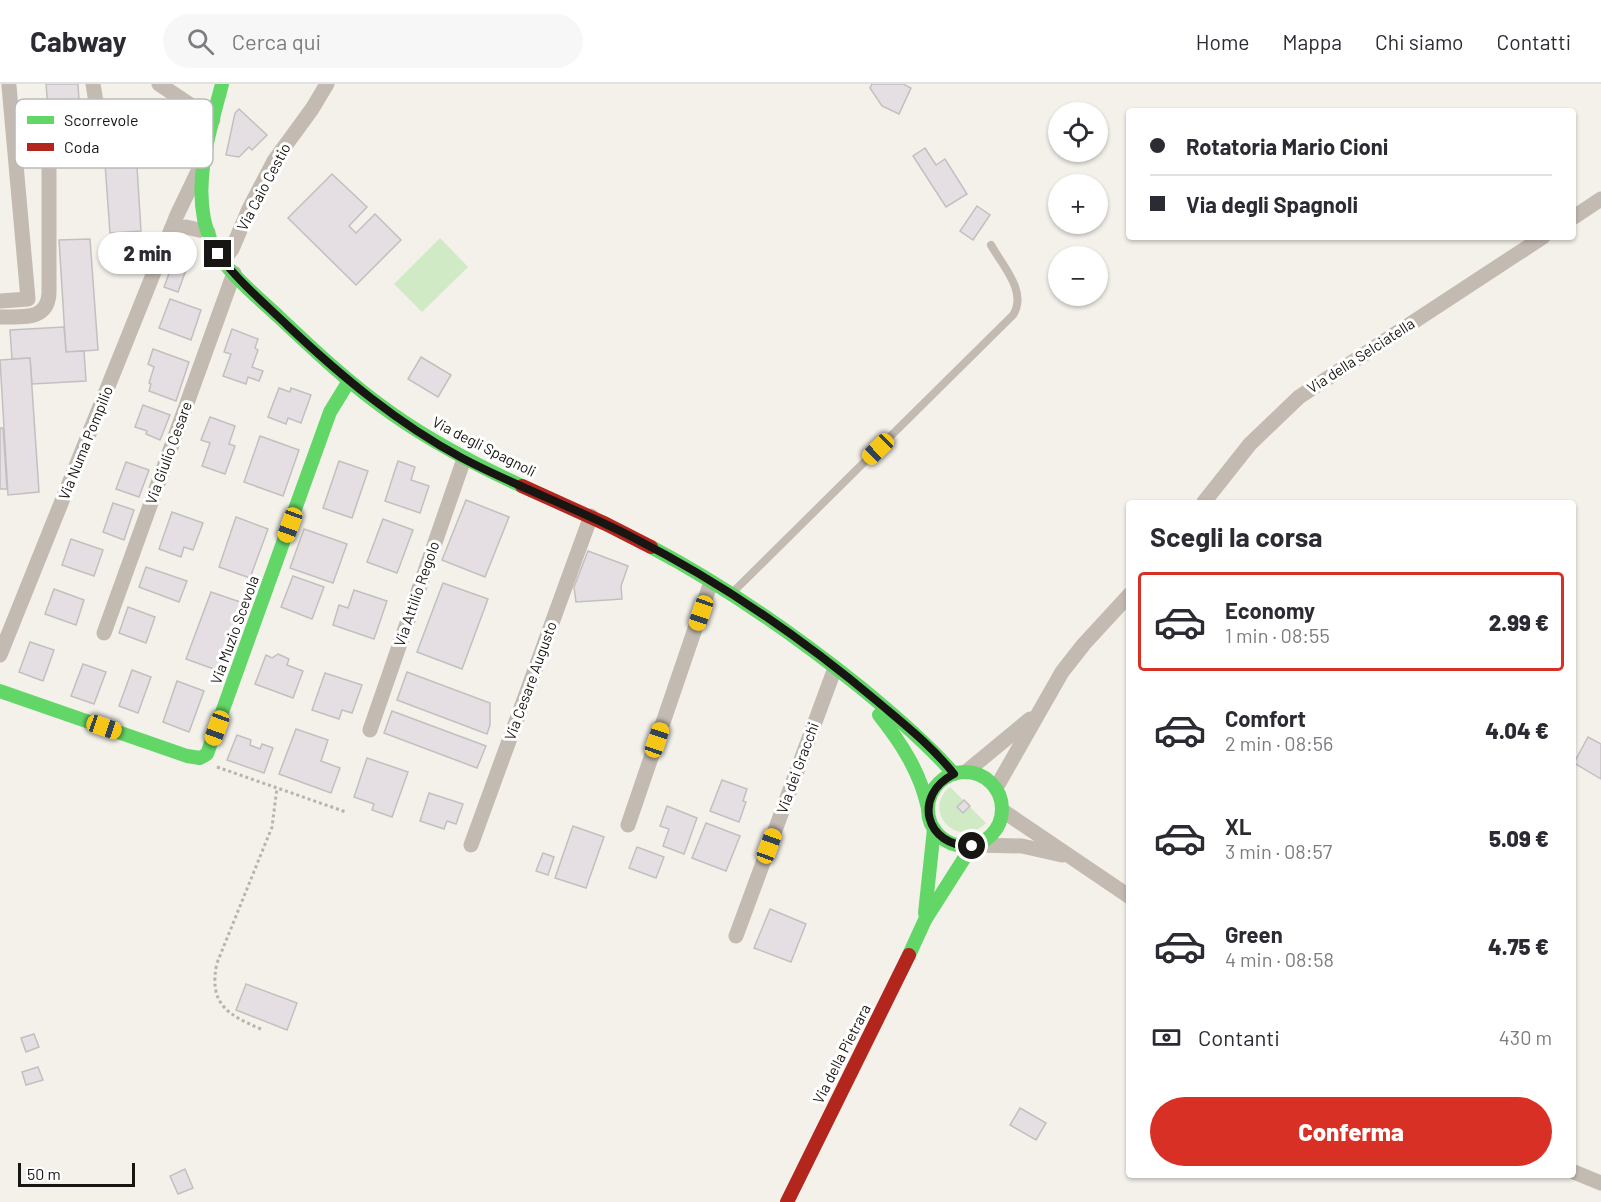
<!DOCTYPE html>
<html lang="it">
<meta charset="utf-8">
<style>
:root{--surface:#fff;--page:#f7f7f7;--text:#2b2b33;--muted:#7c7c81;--line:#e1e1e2;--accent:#d93025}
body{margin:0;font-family:Barlow,sans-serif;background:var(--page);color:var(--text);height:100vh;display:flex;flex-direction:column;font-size:22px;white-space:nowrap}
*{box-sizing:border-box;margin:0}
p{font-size:20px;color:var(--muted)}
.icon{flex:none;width:33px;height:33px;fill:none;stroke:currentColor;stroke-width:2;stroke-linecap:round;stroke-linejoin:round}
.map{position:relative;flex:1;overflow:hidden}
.side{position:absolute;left:1126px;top:416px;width:450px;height:678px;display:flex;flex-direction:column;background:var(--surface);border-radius:6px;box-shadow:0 2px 4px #0004}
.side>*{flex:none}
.top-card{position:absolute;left:1126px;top:24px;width:450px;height:132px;border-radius:6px;box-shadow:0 2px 4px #0004;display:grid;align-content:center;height:132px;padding:0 24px;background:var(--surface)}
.controls{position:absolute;left:1048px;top:18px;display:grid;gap:12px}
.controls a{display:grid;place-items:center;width:60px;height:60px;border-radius:50%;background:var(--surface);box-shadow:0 2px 4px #0004;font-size:30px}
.scale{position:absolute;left:18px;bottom:15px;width:117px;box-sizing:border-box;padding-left:6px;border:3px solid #181612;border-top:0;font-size:16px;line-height:21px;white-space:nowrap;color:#181612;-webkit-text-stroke:4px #fff;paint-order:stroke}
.end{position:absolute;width:27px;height:27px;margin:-14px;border:8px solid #181612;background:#fff;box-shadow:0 0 0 3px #fff}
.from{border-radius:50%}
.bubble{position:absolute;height:42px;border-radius:21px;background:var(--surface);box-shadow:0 2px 4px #0004;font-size:20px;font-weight:800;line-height:42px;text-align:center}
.car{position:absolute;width:18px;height:36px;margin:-18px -9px;border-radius:8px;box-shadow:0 0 4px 2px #0007;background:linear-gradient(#f5c518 24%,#345 0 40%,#f5c518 0 76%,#345 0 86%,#f5c518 0)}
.top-card b{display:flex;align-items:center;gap:21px;height:57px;font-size:22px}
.top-card b+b{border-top:2px solid var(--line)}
.top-card i{width:15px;height:15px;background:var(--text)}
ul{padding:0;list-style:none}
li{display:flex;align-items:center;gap:18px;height:99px;margin:0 12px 9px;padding:0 12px;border:3px solid transparent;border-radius:6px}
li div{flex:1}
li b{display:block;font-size:22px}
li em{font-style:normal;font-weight:800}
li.active{border-color:var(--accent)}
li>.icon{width:54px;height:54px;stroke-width:1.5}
h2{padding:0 24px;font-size:27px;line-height:72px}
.pay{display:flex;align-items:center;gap:15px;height:66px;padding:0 24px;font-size:22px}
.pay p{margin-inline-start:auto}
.primary-button{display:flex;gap:12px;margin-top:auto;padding:12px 24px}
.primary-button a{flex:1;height:69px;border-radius:36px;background:var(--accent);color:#fff;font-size:24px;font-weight:800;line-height:69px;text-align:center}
header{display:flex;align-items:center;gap:36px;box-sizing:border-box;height:84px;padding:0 30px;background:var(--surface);border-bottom:2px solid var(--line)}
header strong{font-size:28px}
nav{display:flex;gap:33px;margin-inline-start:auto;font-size:21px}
.search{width:420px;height:54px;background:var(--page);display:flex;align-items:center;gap:15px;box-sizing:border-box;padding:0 21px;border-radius:33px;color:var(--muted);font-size:22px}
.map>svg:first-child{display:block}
</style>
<header>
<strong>Cabway</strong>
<div class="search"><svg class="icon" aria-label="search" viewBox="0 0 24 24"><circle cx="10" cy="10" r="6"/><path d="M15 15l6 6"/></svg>Cerca qui</div>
<nav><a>Home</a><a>Mappa</a><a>Chi siamo</a><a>Contatti</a></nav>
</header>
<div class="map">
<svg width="1601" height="1118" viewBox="0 0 1601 1118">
<rect width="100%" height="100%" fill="#f3f1ea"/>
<!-- green -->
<g fill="#d0eac5">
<polygon points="440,154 468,183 422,228 394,200"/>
<path d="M950,703L986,739C957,767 921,726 950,703Z"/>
</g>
<!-- building -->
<g fill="#e5dfe4" stroke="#c2c0bf" stroke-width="1.5">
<polygon points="46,0 78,0 80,34 49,36"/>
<polygon points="872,0 903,0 911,4 899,30 882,22 870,4"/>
<polygon points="239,25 267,51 252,66 249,63 239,73 226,71 235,29"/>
<polygon points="134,35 141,147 110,149 102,38"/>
<polygon points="925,64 936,81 945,75 967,110 946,123 913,72"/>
<polygon points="332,90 367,123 349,142 356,149 375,130 401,156 356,201 288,134"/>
<polygon points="977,122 990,131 973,156 960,147"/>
<polygon points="90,155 98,266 66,268 59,156"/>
<polygon points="177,168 191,172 178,208 164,203"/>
<polygon points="170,215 201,226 191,256 159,244"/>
<polygon points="64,243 66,268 84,267 86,297 32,300 30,274 12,275 10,246"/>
<polygon points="232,245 258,255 255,264 258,266 252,283 263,287 259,297 248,293 246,300 223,292 231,270 224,268"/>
<polygon points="153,265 189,278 176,317 149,307 151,300 149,299 154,283 148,280"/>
<polygon points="421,273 451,291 438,313 408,295"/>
<polygon points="30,274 39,408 8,411 0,276"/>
<polygon points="279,304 290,308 291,304 311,311 301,339 288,334 286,340 268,333"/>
<polygon points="143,321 170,331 160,356 146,350 147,347 135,343"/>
<polygon points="210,333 235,342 229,360 235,362 225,390 202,382 210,359 201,356"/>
<polygon points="0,344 3,344 7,405 0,405"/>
<polygon points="260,352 299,366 283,412 244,398"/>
<polygon points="339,377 368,387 352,434 323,424"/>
<polygon points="398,377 415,383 411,396 429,402 420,429 385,417"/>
<polygon points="126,378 149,386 139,413 116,405"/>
<polygon points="466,416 509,433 485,493 442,476"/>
<polygon points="113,419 134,426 124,456 103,448"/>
<polygon points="172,428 203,439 193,466 184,463 181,473 159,465"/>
<polygon points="236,433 268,445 250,494 219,483"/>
<polygon points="383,435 413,446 397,489 367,478"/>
<polygon points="304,445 347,460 333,499 290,484"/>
<polygon points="71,455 103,466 94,492 62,481"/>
<polygon points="588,467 628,482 621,502 622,515 576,518 574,503"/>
<polygon points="146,483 187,497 179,518 139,503"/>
<polygon points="293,492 324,503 312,535 281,523"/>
<polygon points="443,499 488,515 462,585 417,568"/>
<polygon points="54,505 84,516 76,541 45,530"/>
<polygon points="354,506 387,517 374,555 333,541 339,521 348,524"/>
<polygon points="211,508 246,520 222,588 186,575"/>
<polygon points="128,523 155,533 146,559 119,549"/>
<polygon points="30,558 54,566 43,597 19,588"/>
<polygon points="278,570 289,575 287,581 303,587 293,614 255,600 266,571 272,574"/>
<polygon points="83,580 106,588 94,620 71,612"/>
<polygon points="132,586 151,593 138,629 119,622"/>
<polygon points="407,588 490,619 490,641 487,650 397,616"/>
<polygon points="325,589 362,601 352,629 342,626 339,635 312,626"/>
<polygon points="177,597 204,607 189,648 163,638"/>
<polygon points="392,627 486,662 477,684 384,649"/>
<polygon points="296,645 328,656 321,677 340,684 331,709 279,690"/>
<polygon points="237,651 251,656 250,661 260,665 262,660 273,664 264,689 227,676"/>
<polygon points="1588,653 1601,660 1601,695 1574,679"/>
<polygon points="367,674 408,688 392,733 372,726 374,720 354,713"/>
<polygon points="722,696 747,705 743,717 746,718 739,738 710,727"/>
<polygon points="429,709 463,720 456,740 447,737 444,745 420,737"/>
<polygon points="964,716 970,722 963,729 957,723"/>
<polygon points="667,722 697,734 684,770 663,762 669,745 660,742"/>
<polygon points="706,739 740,752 726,787 692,774"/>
<polygon points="573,742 604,753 586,804 555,794"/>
<polygon points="637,763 664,773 656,794 629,784"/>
<polygon points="543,769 554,773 548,791 536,787"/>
<polygon points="770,825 806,840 791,878 754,864"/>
<polygon points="246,900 297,919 287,946 236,926"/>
<polygon points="34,950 39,963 26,968 21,954"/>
<polygon points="38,983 43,996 26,1001 22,988"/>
<polygon points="1020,1024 1046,1039 1036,1056 1010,1041"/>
<polygon points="185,1085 193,1104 178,1110 170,1092"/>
</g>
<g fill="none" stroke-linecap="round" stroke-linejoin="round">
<!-- path -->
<g stroke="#b9b3ad" stroke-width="3" stroke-dasharray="3 3" stroke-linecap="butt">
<polyline points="217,683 346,728"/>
<path d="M261,945C228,931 208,920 217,879L272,743L277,704"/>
</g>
<!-- lane -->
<path stroke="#c3bab2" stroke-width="8" d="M732,509L1013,231C1028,208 1002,181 991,161"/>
<!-- street -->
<g stroke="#c3bab2" stroke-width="15">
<polyline points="159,0 213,36"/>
<polyline points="1574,133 1601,115"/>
<polyline points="171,146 186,143 208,148"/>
<polyline points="223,177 232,165 249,125 274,77 312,25 327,0"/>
<polyline points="0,217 28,215 9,2"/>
<path d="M0,233C20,232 47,238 49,210V73C58,44 75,54 95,42L98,30L93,0"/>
<polyline points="1204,418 1250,360 1299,313 1543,153"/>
<polyline points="104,549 234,189"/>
<polyline points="0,571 177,131 201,81"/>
<polyline points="370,646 464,375"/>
<polyline points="966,688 1030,635"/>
<polyline points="996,704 1062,588 1084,560 1130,510"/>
<polyline points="1003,727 1130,813"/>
<polyline points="628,741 711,498"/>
<polyline points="471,761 591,432"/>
<polyline points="976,761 1022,762 1062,771"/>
<polyline points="736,852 835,584"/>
<polyline points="1574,1088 1601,1099"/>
</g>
<!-- fast -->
<g stroke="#63d668" stroke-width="14">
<path d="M222,0C211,43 195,89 204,135C212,178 249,205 280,234C316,268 351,301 391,329C432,358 476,381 522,402"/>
<path d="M651,463C725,502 795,551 860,603C893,630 926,658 954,690"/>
<polyline points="0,607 187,672 200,674 207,670 330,328 349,297"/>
<path d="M879,631C902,660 920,688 928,724"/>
<circle cx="965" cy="725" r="37"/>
<polyline points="925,829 934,745"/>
<polyline points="909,871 925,836 972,762"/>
</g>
<!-- jam -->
<g stroke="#b3261e" stroke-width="14">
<polyline points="522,402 606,440 651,463"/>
<polyline points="787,1118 909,871"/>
</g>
</g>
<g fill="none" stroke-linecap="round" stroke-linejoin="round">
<!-- route -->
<path stroke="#181612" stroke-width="8" d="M218,170C237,196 264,219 288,242C341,292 397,339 462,374C517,403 576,424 632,453C719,497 803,555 878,618C905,641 932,662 954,690C912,711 925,763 972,762"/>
</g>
<g text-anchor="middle" stroke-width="6" stroke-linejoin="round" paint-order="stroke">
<!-- street labels -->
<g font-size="15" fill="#181612" stroke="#fff">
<text transform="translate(264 103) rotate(-62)" y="5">Via Caio Cestio</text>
<text transform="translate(1361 272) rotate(-33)" y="5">Via della Selciatella</text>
<text transform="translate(86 359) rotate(-68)" y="5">Via Numa Pompilio</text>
<text transform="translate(484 363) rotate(27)" y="5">Via degli Spagnoli</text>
<text transform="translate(169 369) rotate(-70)" y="5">Via Giulio Cesare</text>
<text transform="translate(417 510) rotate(-71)" y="5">Via Attilio Regolo</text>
<text transform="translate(235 546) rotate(-70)" y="5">Via Muzio Scevola</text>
<text transform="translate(531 597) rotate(-70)" y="5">Via Cesare Augusto</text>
<text transform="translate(798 684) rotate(-70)" y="5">Via dei Gracchi</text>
<text transform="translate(842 970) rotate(-63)" y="5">Via della Pietrara</text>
</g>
</g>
<!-- legend -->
<rect x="15" y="15" width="198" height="69" rx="9" fill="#fff" stroke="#bab9b8" stroke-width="1.5"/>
<rect x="27" y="32" width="27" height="8" fill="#63d668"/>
<rect x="27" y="59" width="27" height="8" fill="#b3261e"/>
<g font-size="16" fill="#181612">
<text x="64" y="42">Scorrevole</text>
<text x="64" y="69">Coda</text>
</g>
</svg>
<div class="controls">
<a><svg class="icon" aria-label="locate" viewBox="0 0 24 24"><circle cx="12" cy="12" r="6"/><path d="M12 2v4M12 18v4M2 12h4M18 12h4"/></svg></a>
<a>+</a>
<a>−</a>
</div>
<div class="scale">50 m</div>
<i class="end from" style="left:972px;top:762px"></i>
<i class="end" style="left:218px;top:170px"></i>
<div class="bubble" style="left:98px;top:148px;width:99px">2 min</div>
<i class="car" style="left:878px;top:365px;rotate:226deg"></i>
<i class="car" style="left:290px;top:441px;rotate:200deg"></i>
<i class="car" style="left:701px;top:529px;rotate:199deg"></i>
<i class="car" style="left:104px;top:643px;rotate:109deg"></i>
<i class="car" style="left:217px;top:644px;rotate:200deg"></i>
<i class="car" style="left:657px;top:656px;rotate:19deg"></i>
<i class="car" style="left:769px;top:762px;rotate:20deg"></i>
<div class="top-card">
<b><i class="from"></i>Rotatoria Mario Cioni</b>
<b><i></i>Via degli Spagnoli</b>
</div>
<section class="side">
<h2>Scegli la corsa</h2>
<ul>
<li class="active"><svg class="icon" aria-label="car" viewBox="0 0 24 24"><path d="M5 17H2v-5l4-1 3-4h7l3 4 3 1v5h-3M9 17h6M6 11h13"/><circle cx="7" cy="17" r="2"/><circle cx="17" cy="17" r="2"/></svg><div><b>Economy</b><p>1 min · 08:55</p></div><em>2.99 €</em></li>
<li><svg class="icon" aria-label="car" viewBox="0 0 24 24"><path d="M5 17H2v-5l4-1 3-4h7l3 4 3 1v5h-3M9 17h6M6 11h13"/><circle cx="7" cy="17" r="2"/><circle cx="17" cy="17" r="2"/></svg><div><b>Comfort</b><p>2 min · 08:56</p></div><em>4.04 €</em></li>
<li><svg class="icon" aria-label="car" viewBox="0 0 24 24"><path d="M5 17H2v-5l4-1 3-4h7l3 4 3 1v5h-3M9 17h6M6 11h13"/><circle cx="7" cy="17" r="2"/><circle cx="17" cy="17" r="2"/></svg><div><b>XL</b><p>3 min · 08:57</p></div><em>5.09 €</em></li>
<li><svg class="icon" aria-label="car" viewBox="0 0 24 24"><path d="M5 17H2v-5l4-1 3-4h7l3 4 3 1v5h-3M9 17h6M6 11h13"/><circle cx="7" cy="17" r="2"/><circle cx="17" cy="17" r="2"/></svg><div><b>Green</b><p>4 min · 08:58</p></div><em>4.75 €</em></li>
</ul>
<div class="pay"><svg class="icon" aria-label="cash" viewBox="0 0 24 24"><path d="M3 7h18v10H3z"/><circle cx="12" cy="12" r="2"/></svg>Contanti<p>430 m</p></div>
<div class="primary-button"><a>Conferma</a></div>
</section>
</div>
